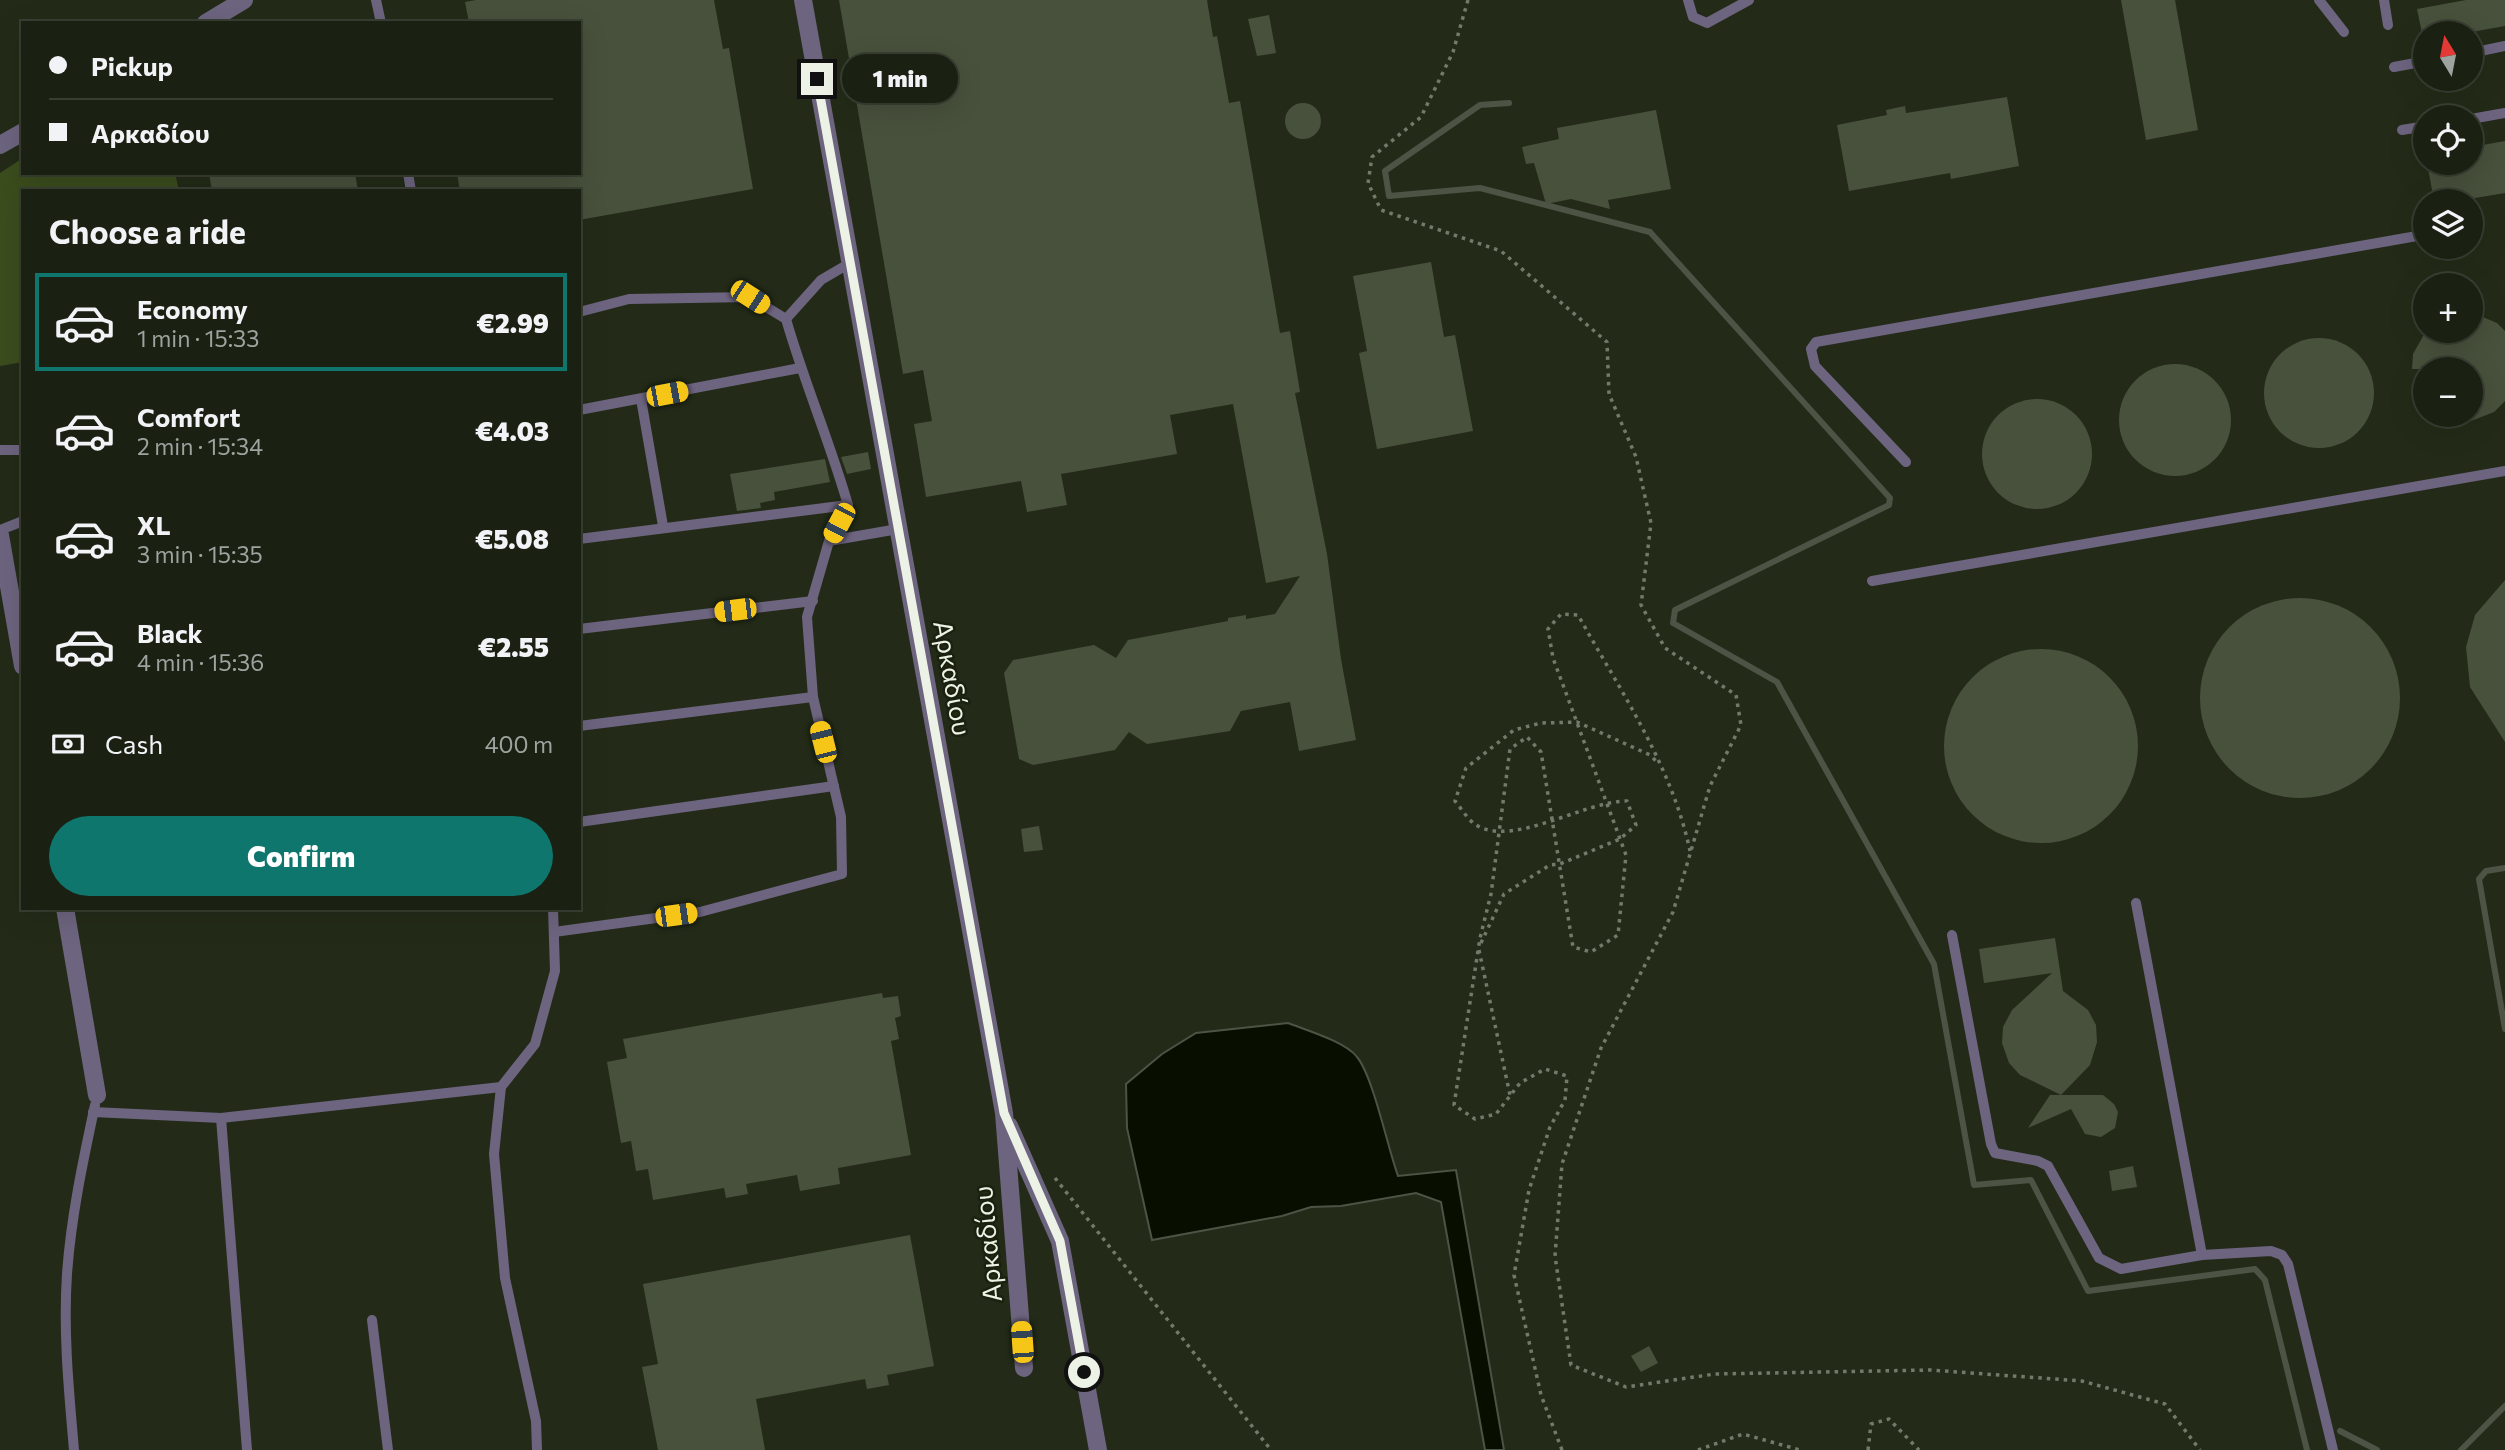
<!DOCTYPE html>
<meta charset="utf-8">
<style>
:root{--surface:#1a2012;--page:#272d20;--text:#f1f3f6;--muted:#9fa39f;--line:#383e32;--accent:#0f766e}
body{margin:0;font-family:Commissioner,sans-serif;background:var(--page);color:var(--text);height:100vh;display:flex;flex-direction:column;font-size:26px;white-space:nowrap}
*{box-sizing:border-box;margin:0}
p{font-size:23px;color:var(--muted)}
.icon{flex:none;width:38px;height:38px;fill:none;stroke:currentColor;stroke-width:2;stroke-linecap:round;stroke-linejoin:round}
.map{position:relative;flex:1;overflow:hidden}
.details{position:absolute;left:21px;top:189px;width:560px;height:721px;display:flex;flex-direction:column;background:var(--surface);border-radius:0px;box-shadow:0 7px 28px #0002,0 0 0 2px var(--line)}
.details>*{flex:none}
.hud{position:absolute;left:21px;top:21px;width:560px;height:154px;border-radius:0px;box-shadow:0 7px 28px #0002,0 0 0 2px var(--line);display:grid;align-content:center;height:154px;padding:0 28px;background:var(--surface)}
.needle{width:46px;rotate:350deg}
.fabs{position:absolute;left:2413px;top:21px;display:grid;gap:14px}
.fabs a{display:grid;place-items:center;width:70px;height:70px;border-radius:50%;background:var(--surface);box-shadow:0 7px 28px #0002,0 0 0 2px var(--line);font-size:35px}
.end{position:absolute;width:32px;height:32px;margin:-16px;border:9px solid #edf2e6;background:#111;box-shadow:0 0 0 4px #111}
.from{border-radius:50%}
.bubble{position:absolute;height:49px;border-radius:24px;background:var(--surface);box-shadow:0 7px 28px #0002,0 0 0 2px var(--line);font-size:23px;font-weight:800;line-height:49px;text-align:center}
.car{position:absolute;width:21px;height:42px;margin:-21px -10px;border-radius:9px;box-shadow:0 0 5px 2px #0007;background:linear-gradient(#f5c518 24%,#345 0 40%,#f5c518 0 76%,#345 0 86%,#f5c518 0)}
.hud b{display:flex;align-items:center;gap:24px;height:66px;font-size:26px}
.hud b+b{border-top:2px solid var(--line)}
.hud i{width:18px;height:18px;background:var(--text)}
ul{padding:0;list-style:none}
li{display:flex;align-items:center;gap:21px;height:98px;margin:0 14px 10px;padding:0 14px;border:4px solid transparent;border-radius:0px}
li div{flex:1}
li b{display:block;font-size:26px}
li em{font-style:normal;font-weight:800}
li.current{border-color:var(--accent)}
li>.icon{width:63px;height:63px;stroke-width:1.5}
h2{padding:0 28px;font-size:32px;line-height:84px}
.pay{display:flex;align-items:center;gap:18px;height:77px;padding:0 28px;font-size:26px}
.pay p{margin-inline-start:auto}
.button{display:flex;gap:14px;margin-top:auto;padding:14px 28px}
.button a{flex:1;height:80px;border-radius:42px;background:var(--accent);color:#fff;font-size:28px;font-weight:800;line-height:80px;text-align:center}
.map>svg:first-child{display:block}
</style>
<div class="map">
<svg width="2505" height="1450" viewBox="0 0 2505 1450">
<rect width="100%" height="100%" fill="#232b18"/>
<!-- green -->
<polygon fill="#3b4d1d" points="23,158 23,173 175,173 179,191 23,191 23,362 0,366 0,173"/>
<!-- water -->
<path fill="#080f00" stroke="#4d5345" stroke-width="2" d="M1288,1023C1306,1030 1346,1042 1357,1057C1373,1076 1388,1149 1398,1176L1456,1170L1504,1450H1485L1441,1202L1416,1193L1341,1206L1311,1207L1282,1216L1152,1240L1127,1128L1126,1084L1162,1054L1196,1033Z"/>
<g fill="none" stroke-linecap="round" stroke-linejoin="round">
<!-- stream -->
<g stroke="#4d5345" stroke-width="6">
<polyline points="1509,103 1480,105 1385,171 1389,196 1480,188 1650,232 1890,498 1889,505 1675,610 1673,623 1777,682 1934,964 1974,1185 2031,1180 2088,1291 2255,1269 2265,1280 2307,1450"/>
<polyline points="2505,868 2486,871 2479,879 2505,1029"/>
<polyline points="2340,1431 2377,1450"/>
<polyline points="2461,1450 2505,1406"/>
</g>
</g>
<!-- building -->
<g fill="#48513c">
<polygon points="476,0 714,0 723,49 729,48 753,189 579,220 579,191 460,191 457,173 579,173 579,23 469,23 465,2"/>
<polygon points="839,0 1207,0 1213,37 1217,36 1229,103 1240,101 1280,333 1290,331 1300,392 1295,393 1327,554 1341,659 1356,740 1299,751 1290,702 1241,711 1230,731 1147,744 1129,732 1115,750 1033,765 1019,759 1004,673 1013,660 1094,645 1116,658 1128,640 1228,621 1228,618 1246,615 1246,619 1275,614 1300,576 1266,583 1233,404 1170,415 1177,454 1061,474 1067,505 1027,512 1021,481 926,497 914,424 932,421 923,370 903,374"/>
<polygon points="2121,0 2175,0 2198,130 2146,140"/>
<polygon points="2466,0 2505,0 2505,26 2466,33 2422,33 2417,9"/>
<polygon points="1269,15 1276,53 1257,56 1248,19"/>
<polygon points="2007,97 2019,166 1951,179 1950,173 1849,191 1837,125 1887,115 1886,110 1905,106 1906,113"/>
<circle cx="1303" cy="121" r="18"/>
<polygon points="1656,110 1671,189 1608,200 1610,209 1571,199 1546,204 1534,163 1526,164 1522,147 1559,139 1557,128"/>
<polygon points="2505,141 2505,193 2457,201 2442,201 2441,194 2433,195 2427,163 2471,163 2471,147"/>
<polygon points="209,173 355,173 358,191 212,191"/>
<polygon points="1431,262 1444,337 1455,335 1473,431 1377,449 1359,353 1367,351 1353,276"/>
<polygon points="2471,312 2497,323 2505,331 2505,401 2494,412 2471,421 2471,369 2412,369 2413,354 2426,331 2471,331"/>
<circle cx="2319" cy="393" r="55"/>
<circle cx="2175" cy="420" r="56"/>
<circle cx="2037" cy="454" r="55"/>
<polygon points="868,452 871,469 847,474 841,457"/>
<polygon points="825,459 830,482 774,492 775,500 760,503 761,508 737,511 730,474"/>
<polygon points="2505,580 2505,742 2470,687 2466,647 2475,615"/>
<circle cx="2300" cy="698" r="100"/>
<circle cx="2041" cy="746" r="97"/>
<polygon points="1039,826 1043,850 1024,852 1021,829"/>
<polygon points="2055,938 2063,991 2088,1010 2096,1025 2097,1042 2090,1065 2061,1095 2020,1075 2009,1063 2002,1043 2003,1027 2012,1010 2052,973 1984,983 1979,949"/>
<polygon points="882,993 883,998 898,996 901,1016 895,1018 899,1039 891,1041 911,1155 838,1168 840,1184 800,1191 797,1175 746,1184 748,1194 726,1198 724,1188 653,1200 648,1169 636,1171 631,1141 621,1143 607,1062 627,1058 623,1039"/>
<polygon points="2050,1095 2103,1095 2114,1104 2118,1112 2115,1128 2101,1137 2085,1134 2071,1109 2028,1128"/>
<polygon points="2133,1166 2137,1187 2112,1191 2109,1171"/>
<polygon points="910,1235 934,1366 887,1375 889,1385 867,1389 865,1379 756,1399 765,1450 658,1450 642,1367 658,1364 643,1284"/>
<polygon points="1649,1346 1658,1363 1641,1372 1631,1356"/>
</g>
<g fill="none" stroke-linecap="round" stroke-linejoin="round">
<!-- path -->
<g stroke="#737a6a" stroke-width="3.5" stroke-dasharray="3.5 5" stroke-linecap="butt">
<polyline points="1468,0 1453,52 1421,117 1372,157 1368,183 1381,210 1501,251 1607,342 1609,394 1636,457 1651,523 1641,605 1665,648 1736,695 1741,725 1710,786 1673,912 1601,1048 1562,1164 1555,1256 1571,1365 1626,1387 1715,1374 1930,1370 2082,1381 2165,1404 2200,1450"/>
<path d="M1481,943L1504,894L1550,865L1560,864L1620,839L1636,825L1627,801C1584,801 1513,848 1476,825C1468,820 1461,808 1455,801L1466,768L1514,730L1541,723L1577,722L1650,755L1658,763"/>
<polyline points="1479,950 1510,1095"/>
<polyline points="1055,1178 1271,1450"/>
<path d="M1562,1450L1541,1395L1514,1275L1529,1190L1550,1127L1565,1100L1567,1076L1545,1069L1520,1083L1496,1114L1475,1119L1454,1105L1480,938L1491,894L1510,749L1527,737L1541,752L1573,947L1591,952L1618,935L1626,855L1553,658L1548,629L1561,614L1578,615C1620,690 1672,766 1690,851"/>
<polyline points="1698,1450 1743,1434 1800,1450"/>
<polyline points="1868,1450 1871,1424 1889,1419 1919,1450"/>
</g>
<!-- lane -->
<g stroke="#6d647f" stroke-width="10">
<polyline points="376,0 381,23"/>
<polyline points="1688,0 1693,17 1707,23 1749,0"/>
<polyline points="2319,0 2344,32"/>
<polyline points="2384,0 2388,25"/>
<polyline points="2471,53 2505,46"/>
<polyline points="2394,67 2426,61"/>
<polyline points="2471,119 2505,113"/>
<polyline points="2402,130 2426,126"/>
<polyline points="408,173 411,191"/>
<polyline points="786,319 821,280 850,263"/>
<polyline points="641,399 663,526"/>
<polyline points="579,410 800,368"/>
<polyline points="0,450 23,450"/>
<polyline points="1906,462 1815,366 1811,349 1816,342 2417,236"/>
<polyline points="0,530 23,521"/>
<polyline points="579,539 848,505"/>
<polyline points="829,541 898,529"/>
<polyline points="1872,581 2505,471"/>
<polyline points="579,629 813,601"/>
<polyline points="579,726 813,697"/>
<polyline points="579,822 834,786"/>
<polyline points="2136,903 2202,1255"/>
<path d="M554,932L700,912L842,874L841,817L813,697L807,617L829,541L848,505C830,442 804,382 786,319L750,297L629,299L579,312"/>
<polyline points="1952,935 1991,1144 1995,1153 2038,1161 2048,1166 2099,1258 2121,1269 2202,1255 2271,1251 2282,1255 2288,1264 2333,1450"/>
<polyline points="93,1112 221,1118 501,1087"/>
<polyline points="221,1118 247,1450"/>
<polyline points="372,1320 388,1450"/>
<path d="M74,1450C69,1392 63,1332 67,1274C71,1217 83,1161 95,1105"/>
<polyline points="537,1450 536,1421 505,1278 494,1154 501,1087 535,1044 555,971 553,908"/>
</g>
<!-- street -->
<g stroke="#6d647f" stroke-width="18">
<polyline points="803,0 1004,1113 1024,1368"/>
<polyline points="206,23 244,0"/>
<polyline points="0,145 23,132"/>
<polyline points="0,535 23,666"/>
<polyline points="65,908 97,1095"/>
<polyline points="1009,1126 1060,1241 1098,1450"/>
</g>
</g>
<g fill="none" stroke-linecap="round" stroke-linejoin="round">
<!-- route -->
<polyline stroke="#edf2e6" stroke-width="9" points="817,79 1004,1113 1060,1241 1084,1372"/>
</g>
<g text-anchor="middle" stroke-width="5" stroke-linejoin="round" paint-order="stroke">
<!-- street labels -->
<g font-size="26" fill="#edf2e6" stroke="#1a210e">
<text transform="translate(952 678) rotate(80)" y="9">Αρκαδίου</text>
<text transform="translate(988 1244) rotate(-95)" y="9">Αρκαδίου</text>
</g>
</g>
</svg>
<div class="fabs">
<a><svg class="needle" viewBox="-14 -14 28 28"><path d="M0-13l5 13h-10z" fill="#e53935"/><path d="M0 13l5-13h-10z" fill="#9fa39f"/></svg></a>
<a><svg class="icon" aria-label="locate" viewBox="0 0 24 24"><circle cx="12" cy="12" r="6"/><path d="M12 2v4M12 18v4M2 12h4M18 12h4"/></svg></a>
<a><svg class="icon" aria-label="layers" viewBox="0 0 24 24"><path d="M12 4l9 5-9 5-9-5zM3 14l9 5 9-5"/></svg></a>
<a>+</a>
<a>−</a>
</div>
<i class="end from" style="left:1084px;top:1372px"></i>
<i class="end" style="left:817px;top:79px"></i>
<div class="bubble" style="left:842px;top:54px;width:116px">1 min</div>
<i class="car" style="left:750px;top:297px;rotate:123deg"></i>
<i class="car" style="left:667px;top:394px;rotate:79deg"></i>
<i class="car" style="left:839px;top:523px;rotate:208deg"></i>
<i class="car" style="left:735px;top:610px;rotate:263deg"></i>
<i class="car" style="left:823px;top:742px;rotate:346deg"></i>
<i class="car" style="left:676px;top:915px;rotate:82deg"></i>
<i class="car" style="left:1022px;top:1342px;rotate:356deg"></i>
<div class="hud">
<b><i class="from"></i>Pickup</b>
<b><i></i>Αρκαδίου</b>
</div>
<section class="details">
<h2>Choose a ride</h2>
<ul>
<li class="current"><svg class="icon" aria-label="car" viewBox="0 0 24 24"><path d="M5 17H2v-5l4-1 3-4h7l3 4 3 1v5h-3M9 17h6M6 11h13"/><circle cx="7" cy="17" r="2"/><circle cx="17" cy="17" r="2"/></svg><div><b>Economy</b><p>1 min · 15:33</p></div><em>€2.99</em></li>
<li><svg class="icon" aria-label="car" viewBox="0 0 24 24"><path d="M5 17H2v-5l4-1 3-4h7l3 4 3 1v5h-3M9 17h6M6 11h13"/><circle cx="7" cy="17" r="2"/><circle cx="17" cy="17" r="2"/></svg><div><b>Comfort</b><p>2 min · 15:34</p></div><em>€4.03</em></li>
<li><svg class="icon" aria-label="car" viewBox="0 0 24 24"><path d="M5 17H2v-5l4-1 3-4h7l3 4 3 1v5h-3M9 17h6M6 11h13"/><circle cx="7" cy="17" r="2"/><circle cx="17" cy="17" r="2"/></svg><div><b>XL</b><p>3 min · 15:35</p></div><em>€5.08</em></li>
<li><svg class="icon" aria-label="car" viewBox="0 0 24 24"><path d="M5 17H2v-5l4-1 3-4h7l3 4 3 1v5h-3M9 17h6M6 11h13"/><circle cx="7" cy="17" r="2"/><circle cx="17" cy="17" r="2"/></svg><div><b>Black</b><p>4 min · 15:36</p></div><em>€2.55</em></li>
</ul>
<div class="pay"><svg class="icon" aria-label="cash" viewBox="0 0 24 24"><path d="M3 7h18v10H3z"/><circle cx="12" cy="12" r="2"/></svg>Cash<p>400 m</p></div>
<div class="button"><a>Confirm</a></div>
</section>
</div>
